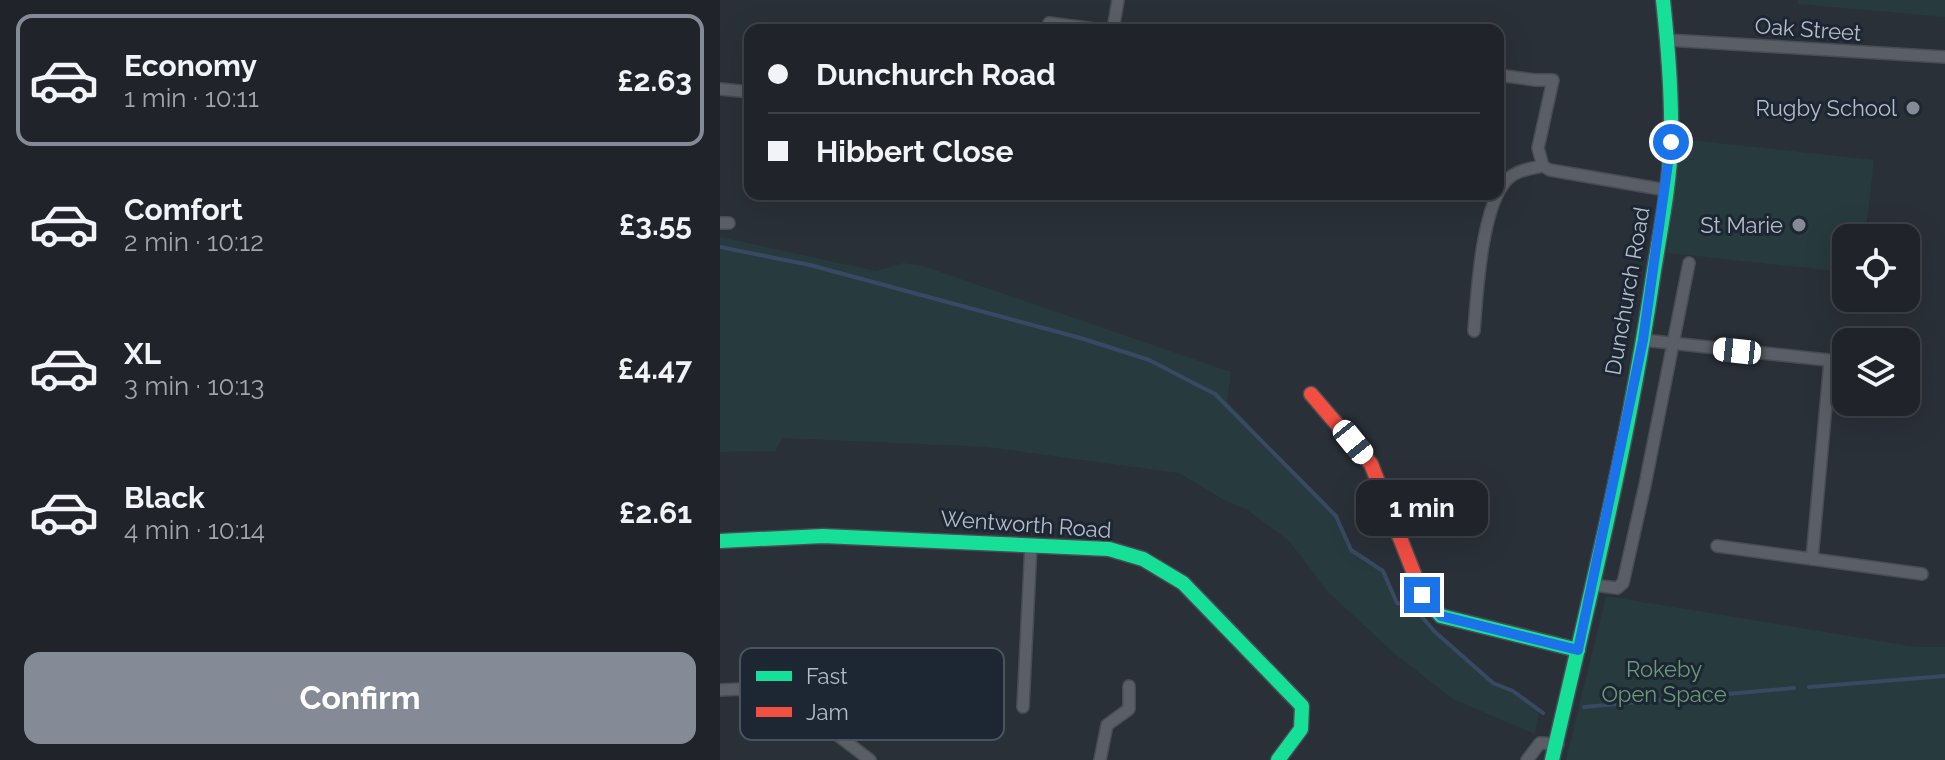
<!DOCTYPE html>
<meta charset="utf-8">
<style>
:root{--surface:#20242a;--page:#2d3036;--text:#f1f3f6;--muted:#a2a4a8;--line:#3d4147;--accent:#848b96}
body{margin:0;font-family:Raleway,sans-serif;background:var(--page);color:var(--text);height:100vh;display:flex;flex-direction:column;font-size:30px;white-space:nowrap}
*{box-sizing:border-box;margin:0}
p{font-size:26px;color:var(--muted)}
.icon{flex:none;width:44px;height:44px;fill:none;stroke:currentColor;stroke-width:2;stroke-linecap:round;stroke-linejoin:round}
.map{position:relative;flex:1;overflow:hidden}
.sheet{display:flex;flex-direction:column;background:var(--surface);width:720px}
.sheet>*{flex:none}
.top-card{position:absolute;left:24px;top:24px;width:760px;height:176px;border-radius:16px;box-shadow:0 8px 32px #0002,0 0 0 2px var(--line);display:grid;align-content:center;height:176px;padding:0 24px;background:var(--surface)}
.tools{position:absolute;left:1112px;top:224px;display:grid;gap:16px}
.tools a{display:grid;place-items:center;width:88px;height:88px;border-radius:16px;background:var(--surface);box-shadow:0 8px 32px #0002,0 0 0 2px var(--line);font-size:40px}
.end{position:absolute;width:36px;height:36px;margin:-18px;border:10px solid #1a73e8;background:#fff;box-shadow:0 0 0 4px #fff}
.from{border-radius:50%}
.bubble{position:absolute;height:56px;border-radius:16px;background:var(--surface);box-shadow:0 8px 32px #0002,0 0 0 2px var(--line);font-size:26px;font-weight:700;line-height:56px;text-align:center}
.car{position:absolute;width:24px;height:48px;margin:-24px -12px;border-radius:10px;box-shadow:0 0 6px 2px #0007;background:linear-gradient(#fff 24%,#345 0 40%,#fff 0 76%,#345 0 86%,#fff 0)}
.top-card b{display:flex;align-items:center;gap:28px;height:76px;font-size:30px}
.top-card b+b{border-top:2px solid var(--line)}
.top-card i{width:20px;height:20px;background:var(--text)}
ul{padding:14px 0 0;list-style:none}
li{display:flex;align-items:center;gap:24px;height:132px;margin:0 16px 12px;padding:0 8px;border:4px solid transparent;border-radius:16px}
li div{flex:1}
li b{display:block;font-size:30px}
li em{font-style:normal;font-weight:700}
li.current{border-color:var(--accent)}
li>.icon{width:72px;height:72px;stroke-width:1.5}
.cta{display:flex;gap:16px;margin-top:auto;padding:16px 24px}
.cta a{flex:1;height:92px;border-radius:16px;background:var(--accent);color:#fff;font-size:32px;font-weight:700;line-height:92px;text-align:center}
main{display:flex;flex:1;min-height:0}
.map>svg:first-child{display:block}
</style>
<main>
<section class="sheet">
<ul>
<li class="current"><svg class="icon" aria-label="car" viewBox="0 0 24 24"><path d="M5 17H2v-5l4-1 3-4h7l3 4 3 1v5h-3M9 17h6M6 11h13"/><circle cx="7" cy="17" r="2"/><circle cx="17" cy="17" r="2"/></svg><div><b>Economy</b><p>1 min · 10:11</p></div><em>£2.63</em></li>
<li><svg class="icon" aria-label="car" viewBox="0 0 24 24"><path d="M5 17H2v-5l4-1 3-4h7l3 4 3 1v5h-3M9 17h6M6 11h13"/><circle cx="7" cy="17" r="2"/><circle cx="17" cy="17" r="2"/></svg><div><b>Comfort</b><p>2 min · 10:12</p></div><em>£3.55</em></li>
<li><svg class="icon" aria-label="car" viewBox="0 0 24 24"><path d="M5 17H2v-5l4-1 3-4h7l3 4 3 1v5h-3M9 17h6M6 11h13"/><circle cx="7" cy="17" r="2"/><circle cx="17" cy="17" r="2"/></svg><div><b>XL</b><p>3 min · 10:13</p></div><em>£4.47</em></li>
<li><svg class="icon" aria-label="car" viewBox="0 0 24 24"><path d="M5 17H2v-5l4-1 3-4h7l3 4 3 1v5h-3M9 17h6M6 11h13"/><circle cx="7" cy="17" r="2"/><circle cx="17" cy="17" r="2"/></svg><div><b>Black</b><p>4 min · 10:14</p></div><em>£2.61</em></li>
</ul>
<div class="cta"><a>Confirm</a></div>
</section>
<div class="map">
<svg width="1225" height="760" viewBox="0 0 1225 760">
<rect width="100%" height="100%" fill="#2a3038"/>
<!-- green -->
<g fill="#273a3e">
<polygon points="1078,0 1225,0 1225,17 1078,4"/>
<polygon points="961,139 1154,160 1145,238 1126,238 1126,272 947,253"/>
<polygon points="0,237 156,271 183,263 203,266 511,372 507,401 616,517 631,549 663,571 676,603 692,603 715,630 759,671 779,687 793,691 819,711 815,734 733,699 675,654 608,592 569,541 526,509 504,500 459,473 267,447 63,438 55,451 0,452"/>
<polygon points="886,596 1197,647 1225,647 1225,760 846,760"/>
</g>
<g fill="none" stroke-linecap="round" stroke-linejoin="round">
<!-- stream -->
<g stroke="#384963" stroke-width="4">
<polyline points="0,247 90,265 364,339 429,360 495,394 616,516 631,550 663,571 677,603 692,605 714,631 773,683 793,691 823,713"/>
<polyline points="1089,687 1225,676"/>
<polyline points="864,707 1074,688"/>
</g>
<defs>
<g id="street">
<polyline points="329,23 382,30"/>
<polyline points="393,30 398,0"/>
<polyline points="948,40 1225,57"/>
<polyline points="778,75 815,80 833,80 818,148 823,166 830,170 946,190"/>
<polyline points="0,89 30,92"/>
<polyline points="0,223 9,223"/>
<path d="M754,331C757,296 761,194 793,175C802,169 813,168 823,166"/>
<polyline points="923,340 1126,362"/>
<polyline points="997,546 1092,559 1110,361"/>
<polyline points="1092,559 1202,574"/>
<polyline points="873,585 897,588 903,583 925,485 969,263"/>
<polyline points="0,690 43,688 68,697 150,760"/>
<polyline points="303,707 311,544"/>
<polyline points="380,760 387,725 409,709 409,686"/>
<polyline points="807,760 820,743 838,744"/>
</g>
<g id="fast">
<polyline points="0,541 103,536 389,549 423,559 463,583 582,706 581,729 558,760"/>
<polyline points="702,594 721,616 858,650"/>
<path d="M832,760C868,604 907,448 931,290C938,241 950,189 951,140C952,93 948,46 943,0"/>
</g>
<polyline id="jam" points="591,394 651,464 702,594"/>
</defs>
<!-- street casing -->
<use href="#street" stroke="#484c53" stroke-width="14"/>
<!-- fast casing -->
<use href="#fast" stroke="#484c53" stroke-width="17"/>
<!-- jam casing -->
<use href="#jam" stroke="#484c53" stroke-width="17"/>
<!-- street -->
<use href="#street" stroke="#5a5e66" stroke-width="11"/>
<!-- fast -->
<use href="#fast" stroke="#16e098" stroke-width="14"/>
<!-- jam -->
<use href="#jam" stroke="#f24e42" stroke-width="14"/>
</g>
<g fill="none" stroke-linecap="round" stroke-linejoin="round">
<!-- route -->
<polyline stroke="#1a73e8" stroke-width="10" points="702,595 721,616 858,650 923,340 951,142"/>
</g>
<!-- markers -->
<g fill="#848b96" stroke="#1d2633" stroke-width="3">
<circle cx="1193" cy="108" r="8"/>
<circle cx="1079" cy="225" r="8"/>
</g>
<g text-anchor="middle" stroke-width="6" stroke-linejoin="round" paint-order="stroke">
<!-- street labels -->
<g font-size="22" fill="#b4bcc9" stroke="#1d2633">
<text transform="translate(1088 29) rotate(4)" y="8">Oak Street</text>
<text transform="translate(907 291) rotate(-80)" y="8">Dunchurch Road</text>
<text transform="translate(306 524) rotate(4)" y="8">Wentworth Road</text>
</g>
<!-- poi labels -->
<g font-size="22" fill="#b4bcc9" stroke="#1d2633" text-anchor="end">
<text x="1177" y="116">Rugby School</text>
<text x="1063" y="233">St Marie</text>
</g>
<!-- park labels -->
<g font-size="22" fill="#6b9a76" stroke="#1d2633">
<text x="944" y="677">Rokeby<tspan x="944" dy="25">Open Space</tspan></text>
</g>
</g>
<!-- legend -->
<rect x="20" y="648" width="264" height="92" rx="12" fill="#1d2633" stroke="#4a5360" stroke-width="2"/>
<rect x="36" y="671" width="36" height="10" fill="#16e098"/>
<rect x="36" y="707" width="36" height="10" fill="#f24e42"/>
<g font-size="22" fill="#b4bcc9">
<text x="86" y="684">Fast</text>
<text x="86" y="720">Jam</text>
</g>
</svg>
<div class="tools">
<a><svg class="icon" aria-label="locate" viewBox="0 0 24 24"><circle cx="12" cy="12" r="6"/><path d="M12 2v4M12 18v4M2 12h4M18 12h4"/></svg></a>
<a><svg class="icon" aria-label="layers" viewBox="0 0 24 24"><path d="M12 4l9 5-9 5-9-5zM3 14l9 5 9-5"/></svg></a>
</div>
<i class="end from" style="left:951px;top:142px"></i>
<i class="end" style="left:702px;top:595px"></i>
<div class="bubble" style="left:636px;top:480px;width:132px">1 min</div>
<i class="car" style="left:1017px;top:351px;rotate:276deg"></i>
<i class="car" style="left:633px;top:442px;rotate:141deg"></i>
<div class="top-card">
<b><i class="from"></i>Dunchurch Road</b>
<b><i></i>Hibbert Close</b>
</div>
</div>
</main>
